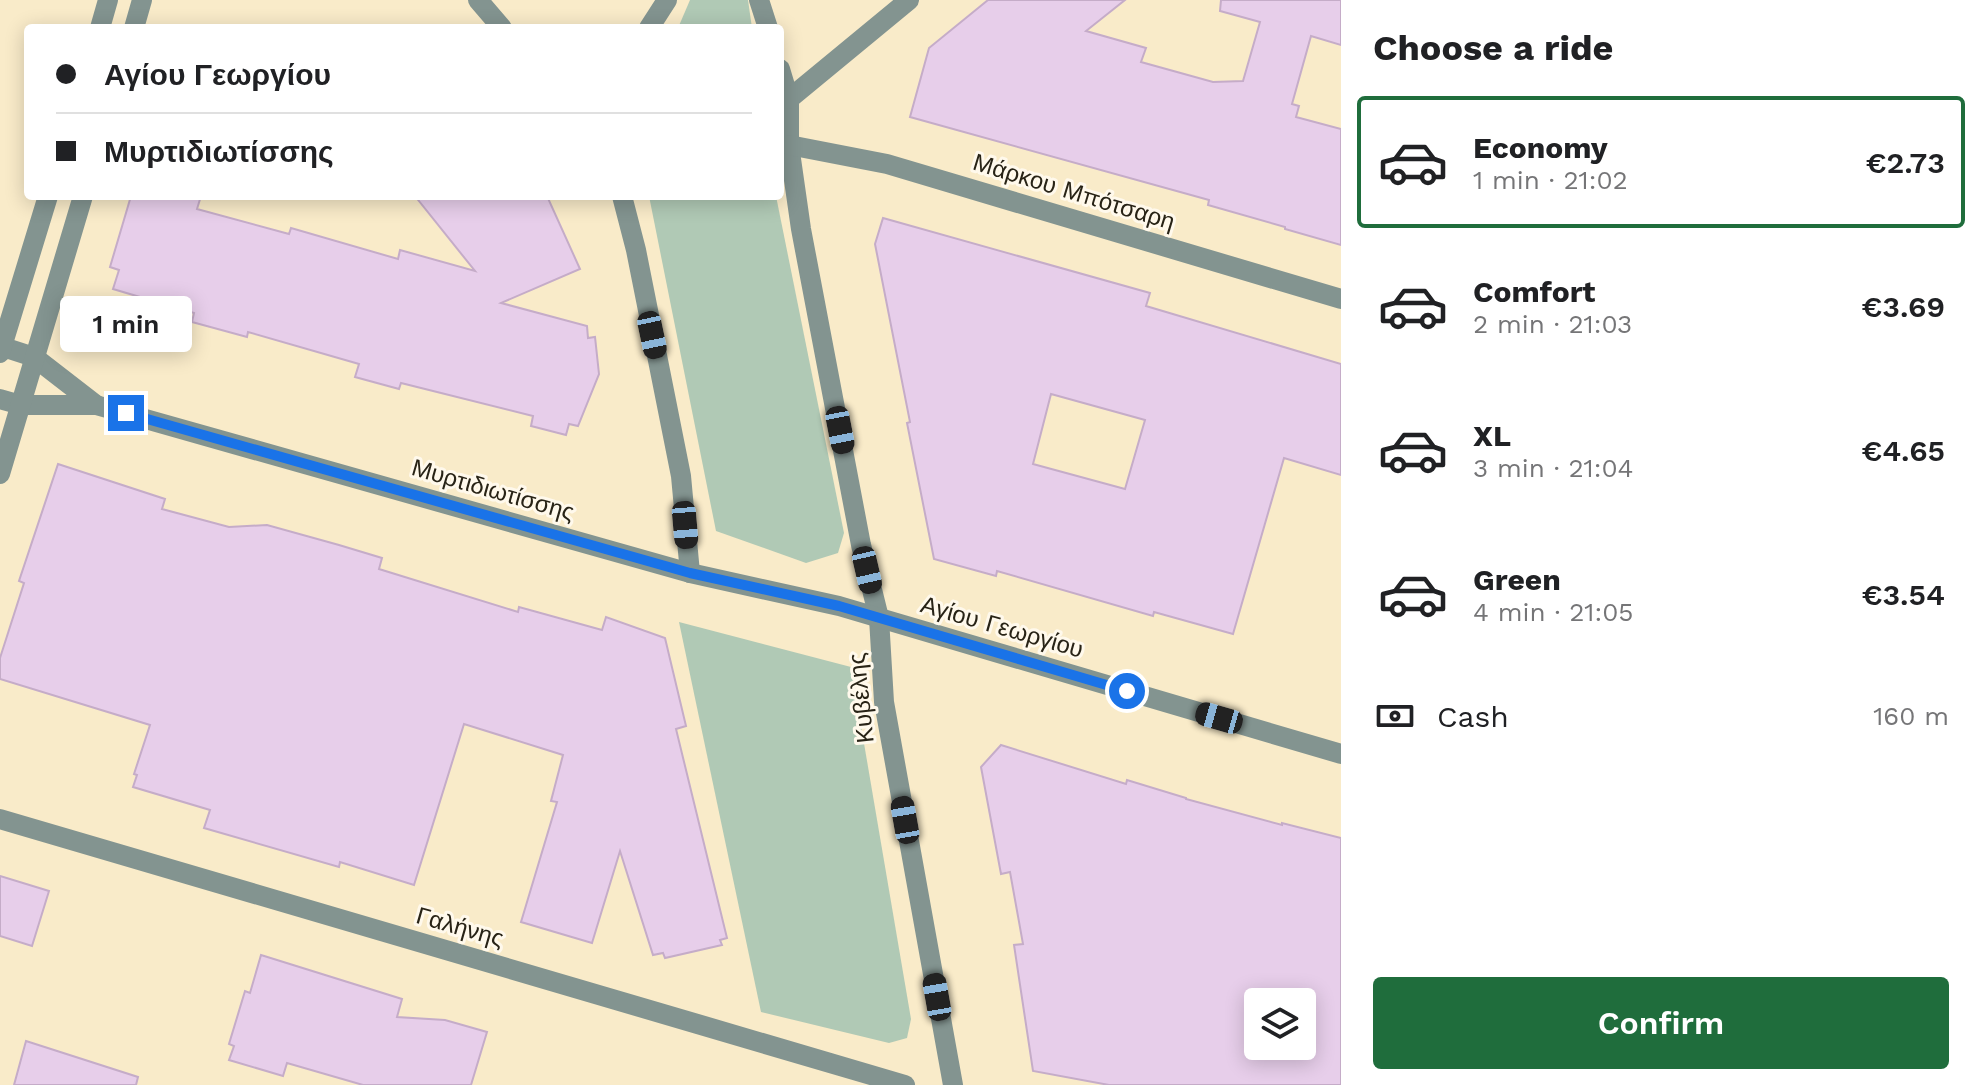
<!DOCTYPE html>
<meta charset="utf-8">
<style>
:root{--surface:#fff;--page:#f2f2f2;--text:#202124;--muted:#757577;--line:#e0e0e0;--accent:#1f6d3c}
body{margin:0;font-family:"Work Sans",sans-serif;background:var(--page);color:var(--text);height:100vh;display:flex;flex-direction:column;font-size:30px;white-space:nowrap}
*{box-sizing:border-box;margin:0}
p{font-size:26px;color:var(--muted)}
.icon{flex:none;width:44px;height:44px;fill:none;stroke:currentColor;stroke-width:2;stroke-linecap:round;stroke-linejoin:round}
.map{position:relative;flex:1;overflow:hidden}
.side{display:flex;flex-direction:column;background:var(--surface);width:640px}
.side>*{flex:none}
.top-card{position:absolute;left:24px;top:24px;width:760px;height:176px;border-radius:8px;box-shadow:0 4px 20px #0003;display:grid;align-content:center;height:176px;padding:0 32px;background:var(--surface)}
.tools{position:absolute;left:1244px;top:988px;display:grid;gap:16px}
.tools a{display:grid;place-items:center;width:72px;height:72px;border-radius:8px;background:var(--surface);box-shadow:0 4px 20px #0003;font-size:40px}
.end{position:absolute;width:36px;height:36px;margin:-18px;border:10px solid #1a73e8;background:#fff;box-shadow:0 0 0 4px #fff}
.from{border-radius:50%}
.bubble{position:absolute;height:56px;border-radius:8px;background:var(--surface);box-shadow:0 4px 20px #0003;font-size:26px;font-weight:600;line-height:56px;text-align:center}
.car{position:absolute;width:24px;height:48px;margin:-24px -12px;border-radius:10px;box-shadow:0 0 6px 2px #0007;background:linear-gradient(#222 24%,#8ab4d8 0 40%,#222 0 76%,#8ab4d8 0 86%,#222 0)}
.top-card b{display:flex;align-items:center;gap:28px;height:76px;font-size:30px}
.top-card b+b{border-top:2px solid var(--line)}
.top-card i{width:20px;height:20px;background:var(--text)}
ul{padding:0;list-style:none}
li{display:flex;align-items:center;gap:24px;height:132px;margin:0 16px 12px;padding:0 16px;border:4px solid transparent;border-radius:8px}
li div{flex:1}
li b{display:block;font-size:30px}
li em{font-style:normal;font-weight:600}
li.on{border-color:var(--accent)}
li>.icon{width:72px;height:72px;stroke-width:1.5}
h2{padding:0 32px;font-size:36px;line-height:96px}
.pay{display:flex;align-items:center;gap:20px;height:88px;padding:0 32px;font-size:30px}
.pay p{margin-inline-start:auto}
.primary-button{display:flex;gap:16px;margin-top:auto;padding:16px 32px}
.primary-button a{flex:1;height:92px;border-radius:8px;background:var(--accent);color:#fff;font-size:32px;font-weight:600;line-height:92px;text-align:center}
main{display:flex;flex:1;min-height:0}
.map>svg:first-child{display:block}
</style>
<main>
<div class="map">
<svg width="1341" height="1085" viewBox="0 0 1341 1085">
<rect width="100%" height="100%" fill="#f9ebc9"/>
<!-- green -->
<g fill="#b0c9b5">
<polygon points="690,0 748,0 752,28 678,28"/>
<polygon points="649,196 776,196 844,533 838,553 806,563 716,531"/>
<polygon points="679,622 851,667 911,1019 907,1038 889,1043 761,1012"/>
</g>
<!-- building -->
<g fill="#e7ceea" stroke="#c5acc8" stroke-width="2" fill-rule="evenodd">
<polygon points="988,0 1125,0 1086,31 1146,48 1141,62 1213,82 1243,81 1260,22 1220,11 1221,0 1341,0 1341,45 1311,36 1292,104 1299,106 1296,117 1341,129 1341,245 1285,229 1285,227 1208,205 1209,200 910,117 929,48"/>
<polygon points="131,196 201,196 197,209 289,234 291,228 398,259 400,250 475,271 415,196 547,196 580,269 501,303 587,326 588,338 595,337 599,374 578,426 569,424 566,435 531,426 533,416 401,383 399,389 355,377 359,364 248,332 247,337 192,322 194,313 113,289 119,270 110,267"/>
<path d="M883,218L1150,293L1146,306L1341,364V475L1284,458L1233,634L1154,612L1153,616L997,571L996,576L934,559L907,423L910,422L875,244ZM1051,394L1145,420L1125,489L1033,464Z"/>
<polygon points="58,464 165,499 162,509 229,527 267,525 339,545 382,558 379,569 518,612 519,607 602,630 606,617 665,638 686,726 676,729 727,938 720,940 722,945 665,958 663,953 653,955 620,851 592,943 521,922 557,802 551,801 563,755 464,724 414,885 340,862 339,867 204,828 210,810 133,787 137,775 134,774 150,725 0,679 0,658 24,583 19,581"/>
<path d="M1001,745L1126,784L1127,780L1186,798V799L1282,825V823L1341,838V1085H1109L1033,1071L1014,945L1023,944L1010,872L1001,874L981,767ZM1258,1002H1302V1046H1258Z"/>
<polygon points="0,876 49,891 32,946 0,936"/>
<polygon points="261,955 402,999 397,1017 445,1020 487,1032 471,1085 363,1085 287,1063 283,1076 229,1060 234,1046 229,1044 245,991 250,993"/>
<polygon points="26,1041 138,1077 136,1085 14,1085"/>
</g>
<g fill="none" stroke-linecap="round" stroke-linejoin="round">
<!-- minor -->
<g stroke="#839490" stroke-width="20">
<polyline points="478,0 502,28"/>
<polyline points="759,0 768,28"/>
<polyline points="100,28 108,0"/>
<polyline points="134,28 142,0"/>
<polyline points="649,28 667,0"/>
<polyline points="780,69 789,99 789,145 801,229 861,545 879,618 884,702 953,1085"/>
<polyline points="789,99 909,0"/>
<polyline points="789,145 887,164 1341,299"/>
<polyline points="622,196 636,250 681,476 690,573"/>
<polyline points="0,346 34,357 96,405"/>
<polyline points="0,353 48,196"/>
<polyline points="0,399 21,405 96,405 690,573 839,606 1341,754"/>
<polyline points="0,474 83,196"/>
<polyline points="0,819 905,1085"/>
</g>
</g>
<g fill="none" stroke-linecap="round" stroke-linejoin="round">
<!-- route -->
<polyline stroke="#1a73e8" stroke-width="10" points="126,413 690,573 839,606 1127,691"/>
</g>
<g text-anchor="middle" stroke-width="6" stroke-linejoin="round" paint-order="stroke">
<!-- street labels -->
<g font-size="24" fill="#282316" stroke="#fff9ec">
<text transform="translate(1074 192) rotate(17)" y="8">Μάρκου Μπότσαρη</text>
<text transform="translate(493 490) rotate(16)" y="8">Μυρτιδιωτίσσης</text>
<text transform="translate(1002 627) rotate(16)" y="8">Αγίου Γεωργίου</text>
<text transform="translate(861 698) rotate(-96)" y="8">Κυβέλης</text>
<text transform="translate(460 927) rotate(16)" y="8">Γαλήνης</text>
</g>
</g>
</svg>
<div class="tools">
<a><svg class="icon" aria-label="layers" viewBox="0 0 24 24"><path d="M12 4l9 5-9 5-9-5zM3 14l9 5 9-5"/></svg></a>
</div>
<i class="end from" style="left:1127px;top:691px"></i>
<i class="end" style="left:126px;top:413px"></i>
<div class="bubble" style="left:60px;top:296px;width:132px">1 min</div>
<i class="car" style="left:652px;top:335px;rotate:168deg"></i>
<i class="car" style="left:840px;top:430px;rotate:169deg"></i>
<i class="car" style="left:685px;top:525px;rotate:175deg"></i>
<i class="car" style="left:867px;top:570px;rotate:167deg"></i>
<i class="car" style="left:1219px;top:718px;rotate:286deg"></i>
<i class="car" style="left:905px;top:820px;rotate:350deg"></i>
<i class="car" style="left:937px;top:997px;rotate:350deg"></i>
<div class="top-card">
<b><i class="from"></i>Αγίου Γεωργίου</b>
<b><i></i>Μυρτιδιωτίσσης</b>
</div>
</div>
<section class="side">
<h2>Choose a ride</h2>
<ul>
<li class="on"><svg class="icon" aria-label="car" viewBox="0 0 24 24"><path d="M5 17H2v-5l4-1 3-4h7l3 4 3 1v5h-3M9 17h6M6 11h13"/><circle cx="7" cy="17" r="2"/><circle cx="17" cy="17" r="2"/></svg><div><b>Economy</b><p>1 min · 21:02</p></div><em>€2.73</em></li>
<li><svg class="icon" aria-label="car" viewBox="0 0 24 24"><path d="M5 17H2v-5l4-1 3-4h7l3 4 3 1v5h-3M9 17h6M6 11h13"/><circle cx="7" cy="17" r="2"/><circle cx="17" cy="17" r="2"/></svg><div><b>Comfort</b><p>2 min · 21:03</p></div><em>€3.69</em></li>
<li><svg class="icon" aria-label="car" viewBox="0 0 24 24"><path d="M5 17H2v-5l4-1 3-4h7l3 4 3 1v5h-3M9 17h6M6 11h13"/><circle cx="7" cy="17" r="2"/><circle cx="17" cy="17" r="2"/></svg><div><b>XL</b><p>3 min · 21:04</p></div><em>€4.65</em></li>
<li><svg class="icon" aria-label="car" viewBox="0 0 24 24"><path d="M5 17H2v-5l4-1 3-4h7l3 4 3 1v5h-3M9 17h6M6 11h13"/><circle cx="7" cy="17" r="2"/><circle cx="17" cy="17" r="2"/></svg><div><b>Green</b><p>4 min · 21:05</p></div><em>€3.54</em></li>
</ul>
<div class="pay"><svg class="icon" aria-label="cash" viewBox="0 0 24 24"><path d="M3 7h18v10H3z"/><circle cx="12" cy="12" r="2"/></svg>Cash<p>160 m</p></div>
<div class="primary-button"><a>Confirm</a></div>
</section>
</main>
